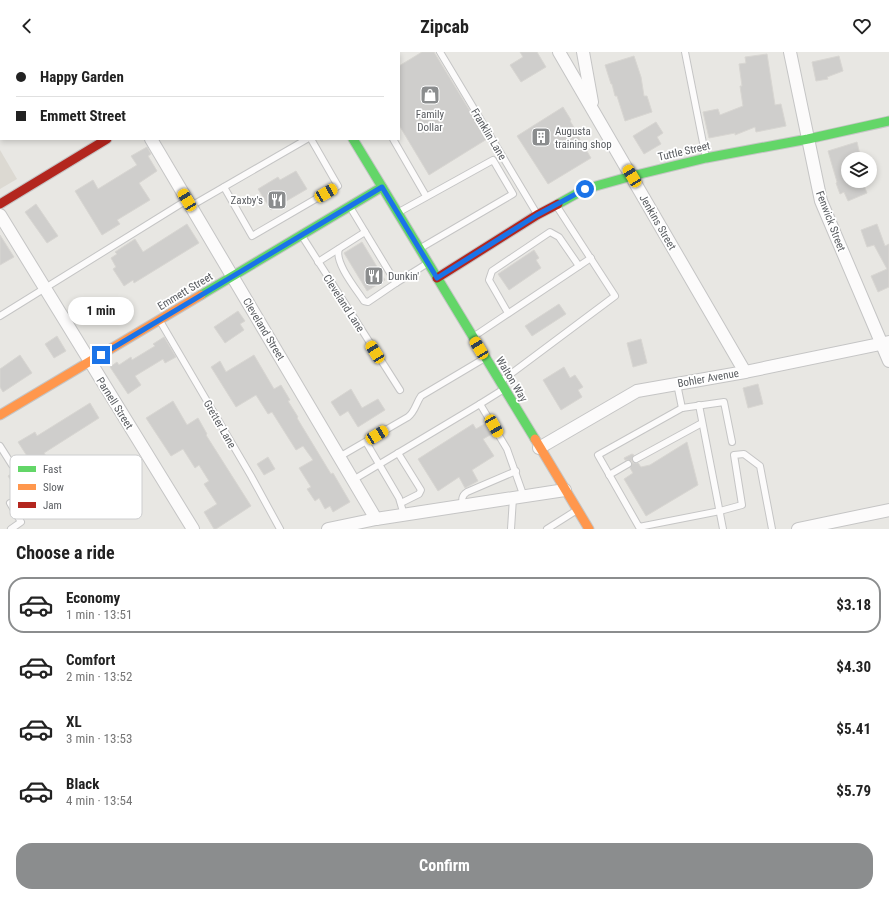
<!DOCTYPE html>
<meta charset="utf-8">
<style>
:root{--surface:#fff;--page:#f2f2f2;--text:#222;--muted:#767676;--line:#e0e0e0;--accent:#8b8d8e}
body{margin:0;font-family:"Roboto Condensed",sans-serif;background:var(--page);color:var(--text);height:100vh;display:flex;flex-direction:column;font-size:15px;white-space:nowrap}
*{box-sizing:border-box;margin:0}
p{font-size:13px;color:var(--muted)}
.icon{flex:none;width:22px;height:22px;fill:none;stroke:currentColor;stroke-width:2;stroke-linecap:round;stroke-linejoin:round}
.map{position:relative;height:477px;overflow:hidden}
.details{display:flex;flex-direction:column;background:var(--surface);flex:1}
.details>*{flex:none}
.hud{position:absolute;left:0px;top:0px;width:400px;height:88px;box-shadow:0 2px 6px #0003;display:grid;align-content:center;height:88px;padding:0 16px;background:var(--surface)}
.buttons{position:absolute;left:841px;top:100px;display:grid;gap:8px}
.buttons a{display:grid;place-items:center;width:36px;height:36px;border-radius:50%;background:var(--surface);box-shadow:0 2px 6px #0003;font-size:20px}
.end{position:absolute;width:18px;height:18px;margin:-9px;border:5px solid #1a73e8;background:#fff;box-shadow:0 0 0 2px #fff}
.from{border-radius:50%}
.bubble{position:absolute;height:28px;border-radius:14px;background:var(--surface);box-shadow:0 2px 6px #0003;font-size:13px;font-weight:700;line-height:28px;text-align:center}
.car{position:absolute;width:12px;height:24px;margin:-12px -6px;border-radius:5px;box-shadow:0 0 3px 1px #0007;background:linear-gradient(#f5c518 24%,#345 0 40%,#f5c518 0 76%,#345 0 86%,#f5c518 0)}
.hud b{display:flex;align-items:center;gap:14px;height:38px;font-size:15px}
.hud b+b{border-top:1px solid var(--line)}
.hud i{width:10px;height:10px;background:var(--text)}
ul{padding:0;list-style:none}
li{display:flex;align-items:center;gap:12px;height:56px;margin:0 8px 6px;padding:0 8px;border:2px solid transparent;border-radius:16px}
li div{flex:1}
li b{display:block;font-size:15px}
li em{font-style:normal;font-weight:700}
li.current{border-color:var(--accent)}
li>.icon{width:36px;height:36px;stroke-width:1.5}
h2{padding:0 16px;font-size:18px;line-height:48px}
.cta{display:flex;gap:8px;margin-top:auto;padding:8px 16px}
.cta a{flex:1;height:46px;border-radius:16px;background:var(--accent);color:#fff;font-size:16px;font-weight:700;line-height:46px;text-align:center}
header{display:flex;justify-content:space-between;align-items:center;height:52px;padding:0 16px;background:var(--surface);font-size:18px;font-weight:700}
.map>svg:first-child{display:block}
</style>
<header><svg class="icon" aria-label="back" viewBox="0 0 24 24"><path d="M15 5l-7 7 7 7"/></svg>Zipcab<svg class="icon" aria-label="heart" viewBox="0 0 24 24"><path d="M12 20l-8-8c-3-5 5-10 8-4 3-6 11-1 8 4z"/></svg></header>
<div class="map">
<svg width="889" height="477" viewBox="0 0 889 477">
<rect width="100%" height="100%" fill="#e8e7e3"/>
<!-- education -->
<polygon fill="#dcd9d2" points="0,98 17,127 0,137"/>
<!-- building -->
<g fill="#cfcecc" stroke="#d8d6d2">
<polygon points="422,0 434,0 487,87 429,123 399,73 399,14"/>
<polygon points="520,0 537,0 546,15 521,30 510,13 523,5"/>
<polygon points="767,2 775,53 781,52 786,74 756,80 755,75 735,83 735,81 709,86 703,60 718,57 720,63 743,54 740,34 742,34 739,12 746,11 745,5"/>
<polygon points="634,4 641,25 644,44 647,44 652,60 625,69 617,44 615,44 612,32 611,32 605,13"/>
<polygon points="839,4 843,19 827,25 828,27 816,29 812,10"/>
<polygon points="563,55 571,68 570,69 580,85 579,86 591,106 548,132 517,84"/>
<polygon points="656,70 663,81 657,85 661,92 644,102 633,84"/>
<polygon points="857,90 860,103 856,105 856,107 848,107 848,129 862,129 867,141 848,149 844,140 840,142 836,131 837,130 828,99"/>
<polygon points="147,95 151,102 148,104 157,119 139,131 150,148 117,168 120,172 102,183 75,139 93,128 98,137 137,113 131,104"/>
<polygon points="296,119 307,137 271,158 258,137 278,125 280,128"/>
<polygon points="36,152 58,184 47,191 25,160"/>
<polygon points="187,172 199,191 134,231 133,228 124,234 113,217 116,215 111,206 117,202 115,200 135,187 143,200"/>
<polygon points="877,172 885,194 889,192 889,235 878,240 871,224 887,217 874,193 867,195 861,178"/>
<polygon points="0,183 14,205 0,213"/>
<polygon points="362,190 385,228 367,239 344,201"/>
<polygon points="534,198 539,206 536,208 541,216 509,238 498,222"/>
<polygon points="559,252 566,262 532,284 525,274"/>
<polygon points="238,259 245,269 240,272 244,278 225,291 214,275"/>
<polygon points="57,284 66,299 54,306 45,292"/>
<polygon points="164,285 176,305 165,311 163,307 135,324 141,333 128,342 110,315 117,310 119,313 131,305 132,308 155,294 153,292"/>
<polygon points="641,287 647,311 633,315 627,291"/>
<polygon points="20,303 32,321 3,340 0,335 0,317"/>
<polygon points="254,303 274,337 281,333 290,348 288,349 298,365 297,366 331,422 333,421 350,450 333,460 330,454 325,457 319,446 315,449 307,437 311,435 299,416 313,408 303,394 296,398 272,360 268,362 256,343 236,355 211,315 220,309 226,320"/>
<polygon points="564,315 570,326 575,323 583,335 578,338 582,345 561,358 543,328"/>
<polygon points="758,332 763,352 748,356 743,336"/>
<polygon points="351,337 362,356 378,347 385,358 358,375 348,359 340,364 331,350"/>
<polygon points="173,349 187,373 198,366 207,382 206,383 251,454 216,477 214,477 204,460 217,452 204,432 209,429 199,413 195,416 183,397 171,404 146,366"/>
<polygon points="90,351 99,366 44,401 54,416 49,419 64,444 39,460 23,435 18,439 8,424 24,414 20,409 27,404 18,390 35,380 37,384"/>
<polygon points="486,371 492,382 483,387 494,404 472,418 478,429 465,436 459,425 438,439 418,407 473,372 476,377"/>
<polygon points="687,390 698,433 646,464 624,427 633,421 630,416 632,412 632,409 628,408 625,408 624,406 632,402 634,403 632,407 633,411 638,411 641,415 650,413"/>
<polygon points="268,405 275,417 264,423 257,412"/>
</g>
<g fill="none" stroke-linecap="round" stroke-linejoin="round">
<defs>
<g id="lane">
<polyline points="159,0 159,1"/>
<polyline points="343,0 344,1"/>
<polyline points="440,0 537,162"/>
<polyline points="685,0 706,106"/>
<polyline points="174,1 176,0"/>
<polyline points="392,1 393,0"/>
<polyline points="393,87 426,144"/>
<polyline points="224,135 252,184 338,134 311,87"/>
<polyline points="191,154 307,87"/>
<polyline points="350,155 396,231 428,211"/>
<polyline points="399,160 493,108 513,142 419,197"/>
<polyline points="302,184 400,338"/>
<path d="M339,197C334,210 356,237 364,249L368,250L396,231"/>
<polyline points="318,210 365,180"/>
<polyline points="508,261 489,228 492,219 550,180 559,185 579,214"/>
<polyline points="0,264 187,148"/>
<polyline points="160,269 251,424 280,477"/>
<polyline points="473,285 591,206"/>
<polyline points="500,330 615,244 556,153"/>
<polyline points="677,332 682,356"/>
<polyline points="504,337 480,352 507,397 524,445"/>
<polyline points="699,353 723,477"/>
<polyline points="366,390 399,446 404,463"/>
<polyline points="732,390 724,350 682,356 598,403 639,475 720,459 742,453 734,403 744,402 760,414 772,477"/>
<polyline points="0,394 12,413"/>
<polyline points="398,401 421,438 419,442 401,451"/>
<path d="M339,405L408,365C415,360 416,351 421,344L485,306"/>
<polyline points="636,407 702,371"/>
<polyline points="609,423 628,412"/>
<polyline points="353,428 480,352"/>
<polyline points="10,451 21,470 11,477"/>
<path d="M463,454C462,448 461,444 467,440L516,419"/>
<polyline points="511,477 513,446"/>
<polyline points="547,477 577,458"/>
</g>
<g id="street">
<polyline points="559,0 745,320"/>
<polyline points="583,0 592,50"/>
<polyline points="790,0 821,149 889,309"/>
<polyline points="151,87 376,467"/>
<polyline points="0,163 193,477"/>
<polyline points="539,396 637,339 745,320 889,290"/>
<polyline points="328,477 376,467 565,438"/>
<polyline points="798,477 889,458"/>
</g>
<g id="fast">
<polyline points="301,0 301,1"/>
<polyline points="248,1 250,0"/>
<polyline points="353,87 535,387"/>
<polyline points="558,152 585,137 632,124 706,106 808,87 889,69"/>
<polyline points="201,243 382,135"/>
</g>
<g id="slow">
<polyline points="0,363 201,243"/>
<polyline points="535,387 589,477"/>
</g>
<g id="jam">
<polyline points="0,152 107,87"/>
<polyline points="437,226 537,163 558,152"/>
</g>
</defs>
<!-- lane casing -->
<use href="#lane" stroke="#c5c5c5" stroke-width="8"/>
<!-- street casing -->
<use href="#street" stroke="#c5c5c5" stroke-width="14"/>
<!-- fast casing -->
<use href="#fast" stroke="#c5c5c5" stroke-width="11"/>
<!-- slow casing -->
<use href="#slow" stroke="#c5c5c5" stroke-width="11"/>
<!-- jam casing -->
<use href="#jam" stroke="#c5c5c5" stroke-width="11"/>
<!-- lane -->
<use href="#lane" stroke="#fcfbfb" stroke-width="6"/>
<!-- street -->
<use href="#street" stroke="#fcfbfb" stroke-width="12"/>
<!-- fast -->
<use href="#fast" stroke="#63d668" stroke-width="9"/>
<!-- slow -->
<use href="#slow" stroke="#ff974d" stroke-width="9"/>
<!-- jam -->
<use href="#jam" stroke="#b3261e" stroke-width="9"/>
</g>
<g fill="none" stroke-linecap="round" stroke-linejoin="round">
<!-- route -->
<polyline stroke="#1a73e8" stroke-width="5" points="101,303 382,135 437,226 537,163 585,137"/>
</g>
<!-- icons -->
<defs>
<symbol id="shop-square" viewBox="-11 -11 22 22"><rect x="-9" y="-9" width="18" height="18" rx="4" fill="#8b8d8e" stroke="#fff"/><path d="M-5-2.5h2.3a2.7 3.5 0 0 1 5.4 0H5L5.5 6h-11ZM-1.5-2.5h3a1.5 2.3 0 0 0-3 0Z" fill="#fff"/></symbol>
<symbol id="building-square" viewBox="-11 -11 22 22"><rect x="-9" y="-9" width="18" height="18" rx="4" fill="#8b8d8e" stroke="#fff"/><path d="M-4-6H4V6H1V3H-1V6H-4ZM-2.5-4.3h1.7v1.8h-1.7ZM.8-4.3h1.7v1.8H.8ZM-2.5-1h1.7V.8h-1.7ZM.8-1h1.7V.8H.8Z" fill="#fff"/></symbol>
<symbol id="restaurant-square" viewBox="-11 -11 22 22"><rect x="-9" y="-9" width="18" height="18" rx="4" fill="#8b8d8e" stroke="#fff"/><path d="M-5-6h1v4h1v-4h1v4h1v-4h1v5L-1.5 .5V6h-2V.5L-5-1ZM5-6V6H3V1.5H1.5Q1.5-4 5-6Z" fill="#fff"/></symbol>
</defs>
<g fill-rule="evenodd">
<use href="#shop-square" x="419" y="32" width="22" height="22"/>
<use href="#building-square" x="530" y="74" width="22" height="22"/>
<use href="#restaurant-square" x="266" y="137" width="22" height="22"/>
<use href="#restaurant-square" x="363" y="213" width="22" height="22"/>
</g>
<g text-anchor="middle" stroke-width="3.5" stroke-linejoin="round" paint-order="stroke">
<!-- poi labels -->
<g font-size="11" fill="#595c60" stroke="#fff" text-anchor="start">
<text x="430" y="66" text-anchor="middle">Family<tspan x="430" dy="13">Dollar</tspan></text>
<text x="555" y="83">Augusta<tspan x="555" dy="13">training shop</tspan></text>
<text x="263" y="152" text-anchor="end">Zaxby's</text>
<text x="388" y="228">Dunkin'</text>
</g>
<!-- street labels -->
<g font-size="11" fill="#595c60" stroke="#fff">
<text transform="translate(489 82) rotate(59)" y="4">Franklin Lane</text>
<text transform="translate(684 99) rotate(-13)" y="4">Tuttle Street</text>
<text transform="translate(831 169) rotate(69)" y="4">Fenwick Street</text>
<text transform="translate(658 170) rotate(60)" y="4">Jenkins Street</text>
<text transform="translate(185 239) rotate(-31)" y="4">Emmett Street</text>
<text transform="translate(344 251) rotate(57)" y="4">Cleveland Lane</text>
<text transform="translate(264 277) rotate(59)" y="4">Cleveland Street</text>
<text transform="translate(708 326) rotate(-10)" y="4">Bohler Avenue</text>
<text transform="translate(512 327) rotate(59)" y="4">Walton Way</text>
<text transform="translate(115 351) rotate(58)" y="4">Parnell Street</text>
<text transform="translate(220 372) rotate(60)" y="4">Gretter Lane</text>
</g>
</g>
<!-- legend -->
<rect x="10" y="403" width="132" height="64" rx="6" fill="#fff" stroke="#cdcecf" stroke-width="1"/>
<rect x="18" y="414" width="18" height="6" fill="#63d668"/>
<rect x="18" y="432" width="18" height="6" fill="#ff974d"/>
<rect x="18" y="450" width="18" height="6" fill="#b3261e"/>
<g font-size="11" fill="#595c60">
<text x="43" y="421">Fast</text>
<text x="43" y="439">Slow</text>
<text x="43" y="457">Jam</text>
</g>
</svg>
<div class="buttons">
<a><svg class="icon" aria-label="layers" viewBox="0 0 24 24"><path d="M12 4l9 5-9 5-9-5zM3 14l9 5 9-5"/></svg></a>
</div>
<i class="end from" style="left:585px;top:137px"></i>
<i class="end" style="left:101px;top:303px"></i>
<div class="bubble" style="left:68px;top:245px;width:66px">1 min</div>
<i class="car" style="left:632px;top:124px;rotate:329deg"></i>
<i class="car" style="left:326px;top:141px;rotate:60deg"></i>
<i class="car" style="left:187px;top:148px;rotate:329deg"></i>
<i class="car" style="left:479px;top:296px;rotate:329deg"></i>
<i class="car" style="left:375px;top:300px;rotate:328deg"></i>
<i class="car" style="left:494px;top:374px;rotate:150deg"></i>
<i class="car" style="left:377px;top:383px;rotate:59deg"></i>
<div class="hud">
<b><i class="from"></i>Happy Garden</b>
<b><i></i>Emmett Street</b>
</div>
</div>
<section class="details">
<h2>Choose a ride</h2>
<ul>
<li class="current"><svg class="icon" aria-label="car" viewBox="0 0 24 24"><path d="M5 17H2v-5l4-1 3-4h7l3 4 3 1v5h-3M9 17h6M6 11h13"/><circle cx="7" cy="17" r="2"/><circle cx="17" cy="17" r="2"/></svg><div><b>Economy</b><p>1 min · 13:51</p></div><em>$3.18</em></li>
<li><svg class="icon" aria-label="car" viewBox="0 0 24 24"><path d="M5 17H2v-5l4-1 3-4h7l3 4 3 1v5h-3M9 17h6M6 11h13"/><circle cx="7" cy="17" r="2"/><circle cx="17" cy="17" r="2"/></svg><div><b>Comfort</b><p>2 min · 13:52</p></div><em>$4.30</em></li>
<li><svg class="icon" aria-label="car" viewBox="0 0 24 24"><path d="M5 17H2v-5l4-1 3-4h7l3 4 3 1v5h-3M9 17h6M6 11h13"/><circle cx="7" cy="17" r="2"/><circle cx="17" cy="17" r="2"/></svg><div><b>XL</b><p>3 min · 13:53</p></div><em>$5.41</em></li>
<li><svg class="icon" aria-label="car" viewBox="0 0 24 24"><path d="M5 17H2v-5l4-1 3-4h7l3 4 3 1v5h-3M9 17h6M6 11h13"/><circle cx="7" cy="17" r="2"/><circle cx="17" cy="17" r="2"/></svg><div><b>Black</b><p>4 min · 13:54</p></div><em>$5.79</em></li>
</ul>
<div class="cta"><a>Confirm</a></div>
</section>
